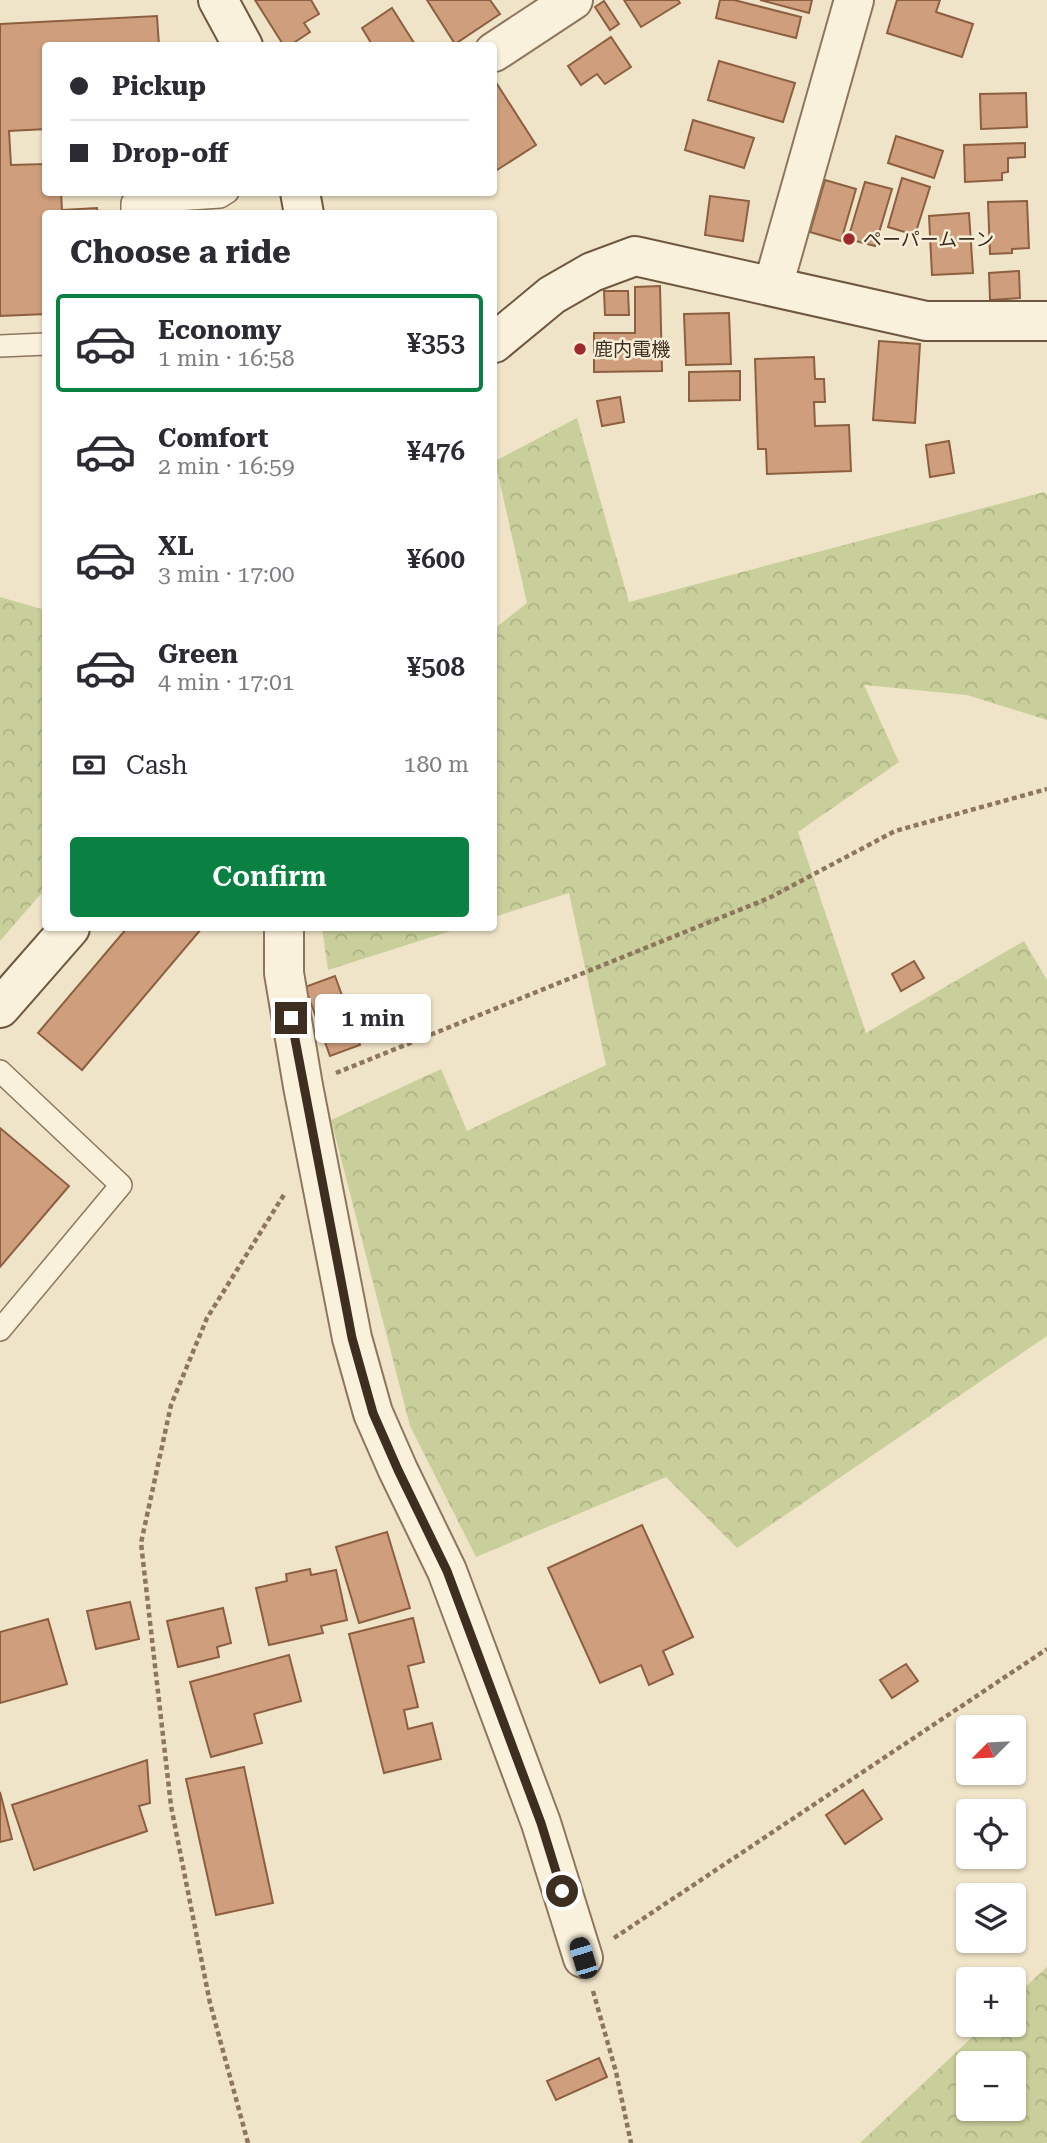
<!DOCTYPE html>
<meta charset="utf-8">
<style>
:root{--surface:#fff;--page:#f2f2f3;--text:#2b2b33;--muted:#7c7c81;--line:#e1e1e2;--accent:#0b8043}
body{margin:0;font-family:"Roboto Serif","Noto Sans JP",serif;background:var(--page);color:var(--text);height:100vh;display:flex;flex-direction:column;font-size:26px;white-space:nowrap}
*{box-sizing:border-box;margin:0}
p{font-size:23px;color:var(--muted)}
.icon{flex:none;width:38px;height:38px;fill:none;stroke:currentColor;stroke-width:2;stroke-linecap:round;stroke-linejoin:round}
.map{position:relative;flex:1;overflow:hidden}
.panel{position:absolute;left:42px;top:210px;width:455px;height:721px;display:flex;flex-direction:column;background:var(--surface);border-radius:7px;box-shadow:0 2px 5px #0004}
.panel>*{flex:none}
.top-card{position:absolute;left:42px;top:42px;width:455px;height:154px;border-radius:7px;box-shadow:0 2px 5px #0004;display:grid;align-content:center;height:154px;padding:0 28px;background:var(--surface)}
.needle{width:46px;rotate:246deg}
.tools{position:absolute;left:956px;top:1715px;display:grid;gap:14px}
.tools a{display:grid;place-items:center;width:70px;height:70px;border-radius:7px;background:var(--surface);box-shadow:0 2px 5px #0004;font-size:35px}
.end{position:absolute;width:32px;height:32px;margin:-16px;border:9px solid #3d2e20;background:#fff;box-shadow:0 0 0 4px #fff}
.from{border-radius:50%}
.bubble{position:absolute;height:49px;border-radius:7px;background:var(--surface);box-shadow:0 2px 5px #0004;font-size:23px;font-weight:600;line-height:49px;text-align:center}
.car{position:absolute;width:21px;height:42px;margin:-21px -10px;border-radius:9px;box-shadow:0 0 5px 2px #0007;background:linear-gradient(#222 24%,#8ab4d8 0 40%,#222 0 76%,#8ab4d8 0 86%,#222 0)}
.top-card b{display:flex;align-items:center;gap:24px;height:66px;font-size:26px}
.top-card b+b{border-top:2px solid var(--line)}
.top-card i{width:18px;height:18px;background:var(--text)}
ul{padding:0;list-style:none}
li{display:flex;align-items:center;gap:21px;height:98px;margin:0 14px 10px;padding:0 14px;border:4px solid transparent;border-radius:7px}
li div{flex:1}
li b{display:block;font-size:26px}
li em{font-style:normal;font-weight:600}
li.current{border-color:var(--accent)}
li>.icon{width:63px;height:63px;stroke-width:1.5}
h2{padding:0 28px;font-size:32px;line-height:84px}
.pay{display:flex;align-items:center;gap:18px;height:77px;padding:0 28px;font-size:26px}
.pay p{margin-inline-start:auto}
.button{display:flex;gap:14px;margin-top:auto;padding:14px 28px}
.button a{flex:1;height:80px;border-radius:7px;background:var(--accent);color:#fff;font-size:28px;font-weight:600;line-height:80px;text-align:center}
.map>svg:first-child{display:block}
</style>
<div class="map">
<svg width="1047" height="2143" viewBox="0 0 1047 2143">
<defs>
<pattern id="forest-crowns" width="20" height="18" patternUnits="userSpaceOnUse" patternTransform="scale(1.75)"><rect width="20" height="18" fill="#c9cf9b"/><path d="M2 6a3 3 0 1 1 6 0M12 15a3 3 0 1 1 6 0" fill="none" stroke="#aeb285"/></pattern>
</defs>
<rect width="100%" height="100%" fill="#f0e4c8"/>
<!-- forest -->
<g fill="url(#forest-crowns)" fill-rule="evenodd">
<polygon points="577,418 629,602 1044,492 1047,496 1047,720 967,695 864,685 899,762 798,832 866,1033 1024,941 1047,980 1047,1336 737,1548 666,1477 476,1557 410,1426 331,1120 441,1069 467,1131 606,1065 569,893 494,917 494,629 527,603 495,461"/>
<polygon points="0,597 45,610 46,888 0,941"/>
<polygon points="322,928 460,928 328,970"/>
<path d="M1047,1967V2143H860L985,2025H1013V1998ZM968,2063H1013V2109H968Z"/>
</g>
<!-- building -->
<g fill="#cf9f7d" stroke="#8d5f41" stroke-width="2">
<polygon points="255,0 311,0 319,14 304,23 310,32 289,46 284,46"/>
<polygon points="427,0 490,0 500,14 455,44"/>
<polygon points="624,0 678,0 680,3 641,27"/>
<polygon points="720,0 734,0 801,17 796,38 716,18"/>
<polygon points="760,0 812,0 809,13"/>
<polygon points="897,0 940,0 936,12 973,24 962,57 887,33"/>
<polygon points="604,1 619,24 610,30 595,7"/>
<polygon points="392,8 416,46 373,46 362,28"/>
<polygon points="157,16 159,46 46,46 46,129 9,131 11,165 46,164 46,192 61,192 62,210 97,208 98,214 46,214 46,314 0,316 0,24"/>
<polygon points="611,37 631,67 605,84 597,74 581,85 568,66"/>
<polygon points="719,61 795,83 783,122 708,100"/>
<polygon points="497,84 536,145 497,170 494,166 494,87"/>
<polygon points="1026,93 1027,127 981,129 980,94"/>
<polygon points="693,120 754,138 744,168 685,150"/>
<polygon points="896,136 943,151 934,178 888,163"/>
<polygon points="1025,143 1025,157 1008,158 1008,172 1002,173 1002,180 965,182 964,145"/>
<polygon points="902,178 930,187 915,235 888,227"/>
<polygon points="825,180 856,189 841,241 810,232"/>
<polygon points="865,182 892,189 875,246 848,239"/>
<polygon points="710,196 749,201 743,241 705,235"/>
<polygon points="1027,201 1029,248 1012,249 1012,253 990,254 988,202"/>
<polygon points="969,213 973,273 932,275 929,216"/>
<polygon points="1019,271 1020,298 990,300 989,273"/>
<polygon points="660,286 662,371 594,372 594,333 635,333 635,287"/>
<polygon points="604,291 628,291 629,315 605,315"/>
<polygon points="729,313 731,364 686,365 684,314"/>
<polygon points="879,341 920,344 915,423 873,420"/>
<polygon points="814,357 815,379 824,379 825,402 814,402 815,426 849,425 851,471 767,474 766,449 758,449 755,359"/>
<polygon points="740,371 740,400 689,401 689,372"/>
<polygon points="620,397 624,422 602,426 597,401"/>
<polygon points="949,441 954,473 930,477 926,445"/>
<polygon points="127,928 202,928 82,1070 38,1033"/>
<polygon points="914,961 924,978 901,991 892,974"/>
<polygon points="335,976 360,1045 330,1056 305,987"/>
<polygon points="0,1128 69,1186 0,1267"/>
<polygon points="642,1525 693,1637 663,1651 673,1674 649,1685 641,1665 600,1683 548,1568"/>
<polygon points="387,1532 410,1608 359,1623 336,1547"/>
<polygon points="310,1569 311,1575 336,1570 347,1620 321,1626 323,1633 269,1645 256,1588 287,1581 286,1574"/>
<polygon points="130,1602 139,1639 96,1649 87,1611"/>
<polygon points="223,1608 231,1643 217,1647 219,1657 178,1667 167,1621"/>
<polygon points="413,1618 424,1662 408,1666 418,1707 404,1710 408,1729 432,1723 441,1759 384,1773 349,1634"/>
<polygon points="48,1619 67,1684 0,1703 0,1632"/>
<polygon points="289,1655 301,1701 254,1714 262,1743 211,1757 190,1682"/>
<polygon points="906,1664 918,1681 892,1698 880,1680"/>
<polygon points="147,1760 150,1803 139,1806 147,1831 34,1870 12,1805"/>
<polygon points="244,1767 273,1903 216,1915 186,1779"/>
<polygon points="863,1790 882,1819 845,1844 826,1815"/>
<polygon points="0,1792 12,1839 0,1842"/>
<polygon points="599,2058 607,2077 556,2100 547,2081"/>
</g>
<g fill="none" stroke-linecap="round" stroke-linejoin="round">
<defs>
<g id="lane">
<polyline points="132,214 132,203 220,197 228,192"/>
<polyline points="0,346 46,344"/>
<polyline points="0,1071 121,1185 0,1330"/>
</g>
<g id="street">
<polyline points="494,52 573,0"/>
<polyline points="773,286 854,0"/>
<polyline points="284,928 284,973 303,1086 352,1338 373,1413 398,1470 447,1571 541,1823 583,1958"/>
</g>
<g id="secondary">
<polyline points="218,0 243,46"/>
<polyline points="300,192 304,214"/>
<polyline points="494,343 552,295 592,272 635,256 926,321 1047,321"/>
<polyline points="0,1008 70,928"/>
</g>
</defs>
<!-- lane casing -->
<use href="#lane" stroke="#8d765c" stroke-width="24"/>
<!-- street casing -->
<use href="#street" stroke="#8d765c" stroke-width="42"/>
<!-- secondary casing -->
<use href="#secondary" stroke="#6f573f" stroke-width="42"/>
<!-- path -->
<g stroke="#8d765c" stroke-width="4.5" stroke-dasharray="5 3.5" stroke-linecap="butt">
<polyline points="336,1073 769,898 895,831 1047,789"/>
<polyline points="614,1938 1047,1649"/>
<polyline points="593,1991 616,2072 631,2143"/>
<polyline points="248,2143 210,2003 171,1806 141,1543 171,1405 207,1318 285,1193"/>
</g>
<!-- lane -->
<use href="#lane" stroke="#faf1dc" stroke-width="21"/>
<!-- street -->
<use href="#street" stroke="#faf1dc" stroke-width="38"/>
<!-- secondary -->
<use href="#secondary" stroke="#faf1dc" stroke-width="38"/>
</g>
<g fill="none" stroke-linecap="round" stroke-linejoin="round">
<!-- route -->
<polyline stroke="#3d2e20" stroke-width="9" points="291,1018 352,1338 373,1413 398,1470 447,1571 541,1823 562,1891"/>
</g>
<!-- markers -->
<g fill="#9e2a2b" stroke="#f7eed8" stroke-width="2.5">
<circle cx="849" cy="239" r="7"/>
<circle cx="580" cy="349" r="7"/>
</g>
<g text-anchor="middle" stroke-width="5" stroke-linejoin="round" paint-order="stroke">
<!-- poi labels -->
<g font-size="19" fill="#3d2e20" stroke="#f7eed8" text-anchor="start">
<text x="863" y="246">ペーパームーン</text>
<text x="594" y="356">鹿内電機</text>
</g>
</g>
</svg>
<div class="tools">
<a><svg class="needle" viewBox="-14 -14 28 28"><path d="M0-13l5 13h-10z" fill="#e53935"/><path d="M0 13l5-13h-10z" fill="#7c7c81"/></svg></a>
<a><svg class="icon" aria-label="locate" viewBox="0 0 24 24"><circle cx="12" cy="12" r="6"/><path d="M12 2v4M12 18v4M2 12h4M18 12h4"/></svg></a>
<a><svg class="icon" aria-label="layers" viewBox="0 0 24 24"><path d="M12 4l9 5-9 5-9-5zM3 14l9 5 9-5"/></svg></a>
<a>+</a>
<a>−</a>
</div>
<i class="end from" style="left:562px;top:1891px"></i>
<i class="end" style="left:291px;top:1018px"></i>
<div class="bubble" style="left:315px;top:994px;width:116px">1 min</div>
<i class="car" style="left:583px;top:1958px;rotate:343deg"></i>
<div class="top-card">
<b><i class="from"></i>Pickup</b>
<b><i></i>Drop-off</b>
</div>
<section class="panel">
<h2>Choose a ride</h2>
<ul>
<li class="current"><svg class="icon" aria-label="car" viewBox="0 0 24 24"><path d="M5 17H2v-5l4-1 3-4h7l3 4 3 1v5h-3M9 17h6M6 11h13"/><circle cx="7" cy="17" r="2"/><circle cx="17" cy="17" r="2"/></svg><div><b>Economy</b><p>1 min · 16:58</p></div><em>¥353</em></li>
<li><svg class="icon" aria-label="car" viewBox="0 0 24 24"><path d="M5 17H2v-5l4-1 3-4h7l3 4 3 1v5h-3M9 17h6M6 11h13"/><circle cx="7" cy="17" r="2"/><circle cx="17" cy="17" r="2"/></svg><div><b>Comfort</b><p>2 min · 16:59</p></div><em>¥476</em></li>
<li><svg class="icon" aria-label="car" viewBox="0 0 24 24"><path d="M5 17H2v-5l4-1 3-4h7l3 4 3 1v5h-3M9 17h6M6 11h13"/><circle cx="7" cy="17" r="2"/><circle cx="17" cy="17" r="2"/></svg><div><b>XL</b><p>3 min · 17:00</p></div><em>¥600</em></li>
<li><svg class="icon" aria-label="car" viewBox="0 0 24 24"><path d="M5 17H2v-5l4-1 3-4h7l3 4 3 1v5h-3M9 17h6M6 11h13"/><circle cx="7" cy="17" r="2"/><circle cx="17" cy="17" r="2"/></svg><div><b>Green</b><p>4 min · 17:01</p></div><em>¥508</em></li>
</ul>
<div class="pay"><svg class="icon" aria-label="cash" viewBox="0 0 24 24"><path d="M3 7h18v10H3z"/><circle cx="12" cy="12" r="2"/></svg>Cash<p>180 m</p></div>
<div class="button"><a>Confirm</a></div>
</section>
</div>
